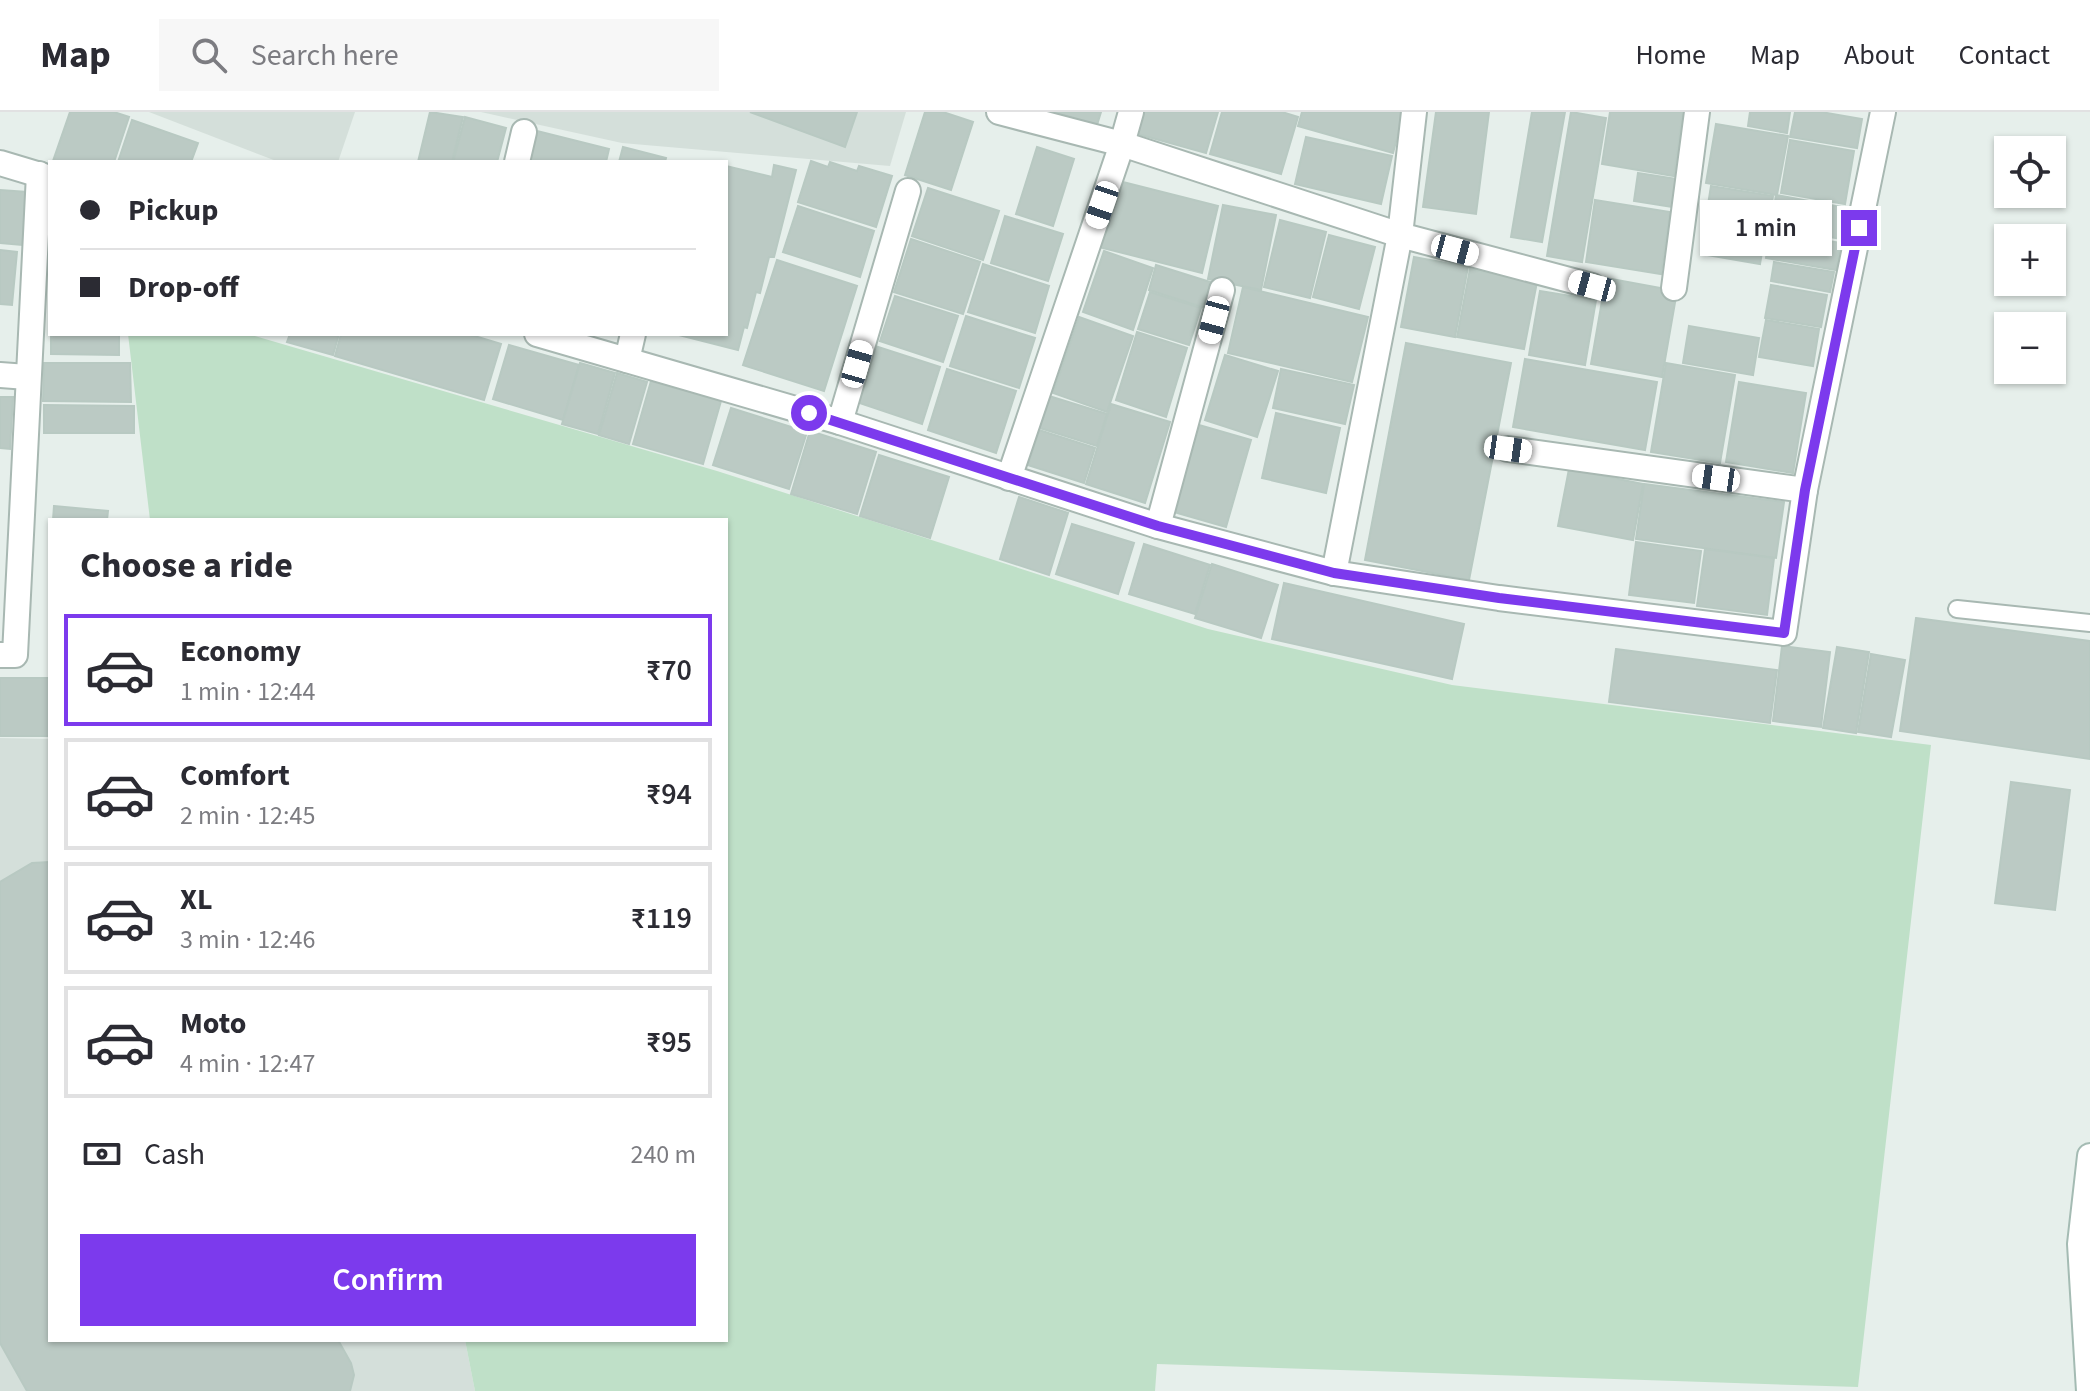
<!DOCTYPE html>
<meta charset="utf-8">
<style>
:root{--surface:#fff;--page:#f7f7f7;--text:#2b2b33;--muted:#7c7c81;--line:#e1e1e2;--accent:#7c3aed}
body{margin:0;font-family:"Source Sans 3",sans-serif;background:var(--page);color:var(--text);height:100vh;display:flex;flex-direction:column;font-size:30px;white-space:nowrap}
*{box-sizing:border-box;margin:0}
p{font-size:26px;color:var(--muted)}
.icon{flex:none;width:44px;height:44px;fill:none;stroke:currentColor;stroke-width:2;stroke-linecap:round;stroke-linejoin:round}
.map{position:relative;flex:1;overflow:hidden}
.details{position:absolute;left:48px;top:406px;width:680px;height:824px;display:flex;flex-direction:column;background:var(--surface);border-radius:0px;box-shadow:0 2px 6px #0004}
.details>*{flex:none}
.top-card{position:absolute;left:48px;top:48px;width:680px;height:176px;border-radius:0px;box-shadow:0 2px 6px #0004;display:grid;align-content:center;height:176px;padding:0 32px;background:var(--surface)}
.fabs{position:absolute;left:1994px;top:24px;display:grid;gap:16px}
.fabs a{display:grid;place-items:center;width:72px;height:72px;border-radius:0px;background:var(--surface);box-shadow:0 2px 6px #0004;font-size:40px}
.end{position:absolute;width:36px;height:36px;margin:-18px;border:10px solid #7c3aed;background:#fff;box-shadow:0 0 0 4px #fff}
.from{border-radius:50%}
.bubble{position:absolute;height:56px;border-radius:0px;background:var(--surface);box-shadow:0 2px 6px #0004;font-size:26px;font-weight:600;line-height:56px;text-align:center}
.car{position:absolute;width:24px;height:48px;margin:-24px -12px;border-radius:10px;box-shadow:0 0 6px 2px #0007;background:linear-gradient(#fff 24%,#345 0 40%,#fff 0 76%,#345 0 86%,#fff 0)}
.top-card b{display:flex;align-items:center;gap:28px;height:76px;font-size:30px}
.top-card b+b{border-top:2px solid var(--line)}
.top-card i{width:20px;height:20px;background:var(--text)}
ul{padding:0;list-style:none}
li{display:flex;align-items:center;gap:24px;height:112px;margin:0 16px 12px;padding:0 16px;border:4px solid var(--line);border-radius:0px}
li div{flex:1}
li b{display:block;font-size:30px}
li em{font-style:normal;font-weight:600}
li.on{border-color:var(--accent)}
li>.icon{width:72px;height:72px;stroke-width:1.5}
h2{padding:0 32px;font-size:36px;line-height:96px}
.pay{display:flex;align-items:center;gap:20px;height:88px;padding:0 32px;font-size:30px}
.pay p{margin-inline-start:auto}
.action{display:flex;gap:16px;margin-top:auto;padding:16px 32px}
.action a{flex:1;height:92px;border-radius:0px;background:var(--accent);color:#fff;font-size:32px;font-weight:600;line-height:92px;text-align:center}
header{display:flex;align-items:center;gap:48px;box-sizing:border-box;height:112px;padding:0 40px;background:var(--surface);border-bottom:2px solid var(--line)}
header strong{font-size:38px}
nav{display:flex;gap:44px;margin-inline-start:auto;font-size:28px}
.search{width:560px;height:72px;background:var(--page);display:flex;align-items:center;gap:20px;box-sizing:border-box;padding:0 28px;border-radius:0px;color:var(--muted);font-size:30px}
.map>svg:first-child{display:block}
</style>
<header>
<strong>Map</strong>
<div class="search"><svg class="icon" aria-label="search" viewBox="0 0 24 24"><circle cx="10" cy="10" r="6"/><path d="M15 15l6 6"/></svg>Search here</div>
<nav><a>Home</a><a>Map</a><a>About</a><a>Contact</a></nav>
</header>
<div class="map">
<svg width="2090" height="1279" viewBox="0 0 2090 1279">
<rect width="100%" height="100%" fill="#e6efeb"/>
<!-- built -->
<g fill="#d4dfda">
<polygon points="149,0 355,0 338,50 279,50"/>
<polygon points="481,0 906,0 890,54 622,31"/>
<polygon points="0,626 50,627 50,1228 465,1228 475,1279 0,1279"/>
</g>
<!-- green -->
<polygon fill="#bfe0c8" points="128,222 248,222 717,359 1208,517 1452,573 1931,633 1858,1275 1157,1252 1155,1279 475,1279 465,1228 726,1228 726,408 150,408"/>
<!-- building -->
<g fill="#bbcac4" stroke="#b8c9c2" stroke-width="2">
<polygon points="70,0 114,0 129,5 114,50 53,49"/>
<polygon points="430,0 463,5 452,50 418,50"/>
<polygon points="750,0 857,0 845,35"/>
<polygon points="925,0 943,0 973,10 951,78 905,63"/>
<polygon points="1055,0 1101,0 1097,13"/>
<polygon points="1140,0 1218,0 1206,41 1134,21"/>
<polygon points="1222,0 1282,0 1298,5 1281,62 1210,42"/>
<polygon points="1302,0 1404,0 1393,41 1298,14"/>
<polygon points="1436,0 1489,0 1476,102 1423,95"/>
<polygon points="1532,0 1565,0 1542,130 1511,125"/>
<polygon points="1571,0 1606,6 1582,150 1547,144"/>
<polygon points="1610,0 1683,0 1674,64 1602,52"/>
<polygon points="1750,0 1790,0 1787,21 1748,14"/>
<polygon points="1795,0 1821,0 1862,7 1857,36 1790,25"/>
<polygon points="465,5 506,16 497,50 453,50"/>
<polygon points="132,8 198,31 191,50 118,50"/>
<polygon points="1716,12 1788,24 1777,83 1706,71"/>
<polygon points="537,19 609,37 606,50 530,50"/>
<polygon points="1306,25 1392,44 1381,92 1295,72"/>
<polygon points="1790,28 1854,39 1845,92 1781,81"/>
<polygon points="623,35 666,46 665,50 619,50"/>
<polygon points="1037,35 1074,47 1053,114 1016,102"/>
<polygon points="811,49 828,55 830,50 857,59 859,54 892,64 876,115 798,90"/>
<polygon points="774,53 796,58 774,145 769,145 760,181 756,180 747,216 744,215 738,238 675,222 726,222 726,54 772,65"/>
<polygon points="1638,61 1677,67 1673,95 1634,89"/>
<polygon points="1115,68 1218,94 1202,161 1099,135"/>
<polygon points="1711,74 1773,84 1769,110 1707,99"/>
<polygon points="928,76 999,99 983,148 912,124"/>
<polygon points="0,78 27,80 22,133 0,131"/>
<polygon points="1776,83 1847,96 1842,127 1771,115"/>
<polygon points="1595,88 1670,100 1661,162 1586,150"/>
<polygon points="1223,93 1276,103 1261,178 1208,167"/>
<polygon points="798,94 874,119 860,165 783,140"/>
<polygon points="1709,101 1767,111 1760,152 1701,142"/>
<polygon points="1005,104 1063,122 1048,169 991,151"/>
<polygon points="1280,108 1326,120 1310,186 1264,175"/>
<polygon points="1770,119 1841,131 1836,158 1766,146"/>
<polygon points="1329,123 1375,135 1359,197 1313,185"/>
<polygon points="911,127 980,150 963,202 894,180"/>
<polygon points="0,138 17,140 12,193 0,192"/>
<polygon points="1104,139 1153,156 1133,218 1083,200"/>
<polygon points="1414,145 1468,155 1455,225 1401,215"/>
<polygon points="777,148 857,174 824,279 743,253"/>
<polygon points="1774,150 1834,160 1830,180 1771,169"/>
<polygon points="983,152 1049,174 1035,221 968,200"/>
<polygon points="1156,153 1210,170 1202,195 1149,178"/>
<polygon points="1470,157 1537,170 1524,237 1457,225"/>
<polygon points="1606,166 1677,179 1662,265 1591,252"/>
<polygon points="1771,173 1827,183 1821,215 1765,206"/>
<polygon points="1243,175 1368,205 1352,270 1228,241"/>
<polygon points="1540,179 1596,188 1585,253 1529,243"/>
<polygon points="1150,180 1201,196 1189,233 1138,217"/>
<polygon points="895,184 958,204 943,250 880,229"/>
<polygon points="966,204 1035,226 1019,276 950,254"/>
<polygon points="1079,205 1133,224 1107,300 1053,281"/>
<polygon points="1766,208 1819,217 1813,254 1759,245"/>
<polygon points="1689,214 1759,226 1753,263 1683,251"/>
<polygon points="1137,220 1187,236 1166,305 1116,288"/>
<polygon points="51,222 119,222 119,243 51,242"/>
<polygon points="290,222 339,222 333,243 287,230"/>
<polygon points="341,222 468,222 501,232 484,288 335,244"/>
<polygon points="1406,231 1511,251 1469,468 1365,448"/>
<polygon points="509,233 579,253 563,308 493,287"/>
<polygon points="875,234 940,255 922,312 857,290"/>
<polygon points="1225,243 1278,259 1257,325 1205,308"/>
<polygon points="1525,247 1657,270 1645,338 1513,315"/>
<polygon points="44,251 130,251 131,290 43,289"/>
<polygon points="580,251 615,261 598,322 562,312"/>
<polygon points="1666,251 1735,263 1720,351 1651,340"/>
<polygon points="947,257 1016,279 996,341 928,318"/>
<polygon points="1281,257 1354,273 1345,312 1273,296"/>
<polygon points="617,261 647,270 629,332 599,323"/>
<polygon points="651,269 721,289 703,352 633,332"/>
<polygon points="1739,270 1806,281 1793,361 1726,350"/>
<polygon points="1049,284 1107,302 1097,334 1040,316"/>
<polygon points="0,285 13,285 10,337 0,336"/>
<polygon points="1111,292 1170,310 1145,391 1086,372"/>
<polygon points="44,293 134,294 134,321 44,321"/>
<polygon points="731,296 807,320 789,377 713,353"/>
<polygon points="1276,301 1340,316 1326,381 1262,366"/>
<polygon points="1199,313 1251,328 1226,415 1174,400"/>
<polygon points="1039,318 1095,336 1084,371 1028,353"/>
<polygon points="810,319 876,340 857,402 791,382"/>
<polygon points="879,343 949,365 930,426 860,404"/>
<polygon points="1569,357 1643,372 1633,428 1558,414"/>
<polygon points="1644,372 1784,390 1776,446 1636,427"/>
<polygon points="1019,385 1068,401 1049,463 1000,447"/>
<polygon points="54,394 108,399 107,408 53,408"/>
<polygon points="1072,412 1134,431 1118,482 1056,462"/>
<polygon points="1636,430 1701,439 1694,491 1629,483"/>
<polygon points="1144,432 1210,453 1195,502 1129,482"/>
<polygon points="1705,437 1774,446 1767,503 1697,494"/>
<polygon points="1212,452 1278,473 1261,526 1195,506"/>
<polygon points="1284,471 1464,512 1452,567 1272,527"/>
<polygon points="1916,506 2090,529 2090,647 1900,619"/>
<polygon points="1782,534 1830,540 1821,615 1773,609"/>
<polygon points="1837,535 1869,540 1856,621 1823,616"/>
<polygon points="1616,537 1777,558 1770,611 1609,590"/>
<polygon points="1871,542 1905,548 1891,625 1858,620"/>
<rect x="0" y="566" width="49" height="58"/>
<polygon points="2011,670 2070,678 2055,798 1995,791"/>
<polygon points="49,750 50,1228 338,1228 351,1251 354,1263 350,1279 27,1279 0,1231 0,770 32,751"/>
</g>
<g fill="none" stroke-linecap="round" stroke-linejoin="round">
<defs>
<polyline id="service" points="1957,497 2090,511"/>
<g id="minor">
<polyline points="999,0 1122,32 1400,123 1592,174"/>
<polyline points="517,50 524,20"/>
<polyline points="0,51 50,66"/>
<polyline points="1674,176 1697,0"/>
<polyline points="537,222 840,310 1158,414 1334,461 1499,486 1784,521 1805,378 1883,0"/>
<polyline points="627,248 633,222"/>
<polyline points="0,263 27,265"/>
<polyline points="840,310 908,79"/>
<polyline points="1508,337 1805,378"/>
<polyline points="1009,366 1122,32 1131,0"/>
<polyline points="1158,414 1222,178"/>
<polyline points="1334,461 1400,123 1414,0"/>
<polyline points="0,543 15,543 39,62"/>
</g>
<polyline id="secondary" points="2089,1279 2080,1132 2090,1044"/>
</defs>
<!-- service casing -->
<use href="#service" stroke="#a8b8b2" stroke-width="20"/>
<!-- minor casing -->
<use href="#minor" stroke="#a8b8b2" stroke-width="28"/>
<!-- secondary casing -->
<use href="#secondary" stroke="#a4bbb3" stroke-width="28"/>
<!-- service -->
<use href="#service" stroke="#fff" stroke-width="16"/>
<!-- minor -->
<use href="#minor" stroke="#fff" stroke-width="24"/>
<!-- secondary -->
<use href="#secondary" stroke="#fff" stroke-width="24"/>
</g>
<g fill="none" stroke-linecap="round" stroke-linejoin="round">
<!-- route -->
<polyline stroke="#7c3aed" stroke-width="10" points="809,301 1158,414 1334,461 1499,486 1784,521 1805,378 1859,116"/>
</g>
</svg>
<div class="fabs">
<a><svg class="icon" aria-label="locate" viewBox="0 0 24 24"><circle cx="12" cy="12" r="6"/><path d="M12 2v4M12 18v4M2 12h4M18 12h4"/></svg></a>
<a>+</a>
<a>−</a>
</div>
<i class="end from" style="left:809px;top:301px"></i>
<i class="end" style="left:1859px;top:116px"></i>
<div class="bubble" style="left:1700px;top:88px;width:132px">1 min</div>
<i class="car" style="left:1102px;top:93px;rotate:199deg"></i>
<i class="car" style="left:1455px;top:138px;rotate:105deg"></i>
<i class="car" style="left:1592px;top:174px;rotate:285deg"></i>
<i class="car" style="left:1214px;top:208px;rotate:195deg"></i>
<i class="car" style="left:857px;top:252px;rotate:16deg"></i>
<i class="car" style="left:1508px;top:337px;rotate:98deg"></i>
<i class="car" style="left:1716px;top:366px;rotate:278deg"></i>
<div class="top-card">
<b><i class="from"></i>Pickup</b>
<b><i></i>Drop-off</b>
</div>
<section class="details">
<h2>Choose a ride</h2>
<ul>
<li class="on"><svg class="icon" aria-label="car" viewBox="0 0 24 24"><path d="M5 17H2v-5l4-1 3-4h7l3 4 3 1v5h-3M9 17h6M6 11h13"/><circle cx="7" cy="17" r="2"/><circle cx="17" cy="17" r="2"/></svg><div><b>Economy</b><p>1 min · 12:44</p></div><em>₹70</em></li>
<li><svg class="icon" aria-label="car" viewBox="0 0 24 24"><path d="M5 17H2v-5l4-1 3-4h7l3 4 3 1v5h-3M9 17h6M6 11h13"/><circle cx="7" cy="17" r="2"/><circle cx="17" cy="17" r="2"/></svg><div><b>Comfort</b><p>2 min · 12:45</p></div><em>₹94</em></li>
<li><svg class="icon" aria-label="car" viewBox="0 0 24 24"><path d="M5 17H2v-5l4-1 3-4h7l3 4 3 1v5h-3M9 17h6M6 11h13"/><circle cx="7" cy="17" r="2"/><circle cx="17" cy="17" r="2"/></svg><div><b>XL</b><p>3 min · 12:46</p></div><em>₹119</em></li>
<li><svg class="icon" aria-label="car" viewBox="0 0 24 24"><path d="M5 17H2v-5l4-1 3-4h7l3 4 3 1v5h-3M9 17h6M6 11h13"/><circle cx="7" cy="17" r="2"/><circle cx="17" cy="17" r="2"/></svg><div><b>Moto</b><p>4 min · 12:47</p></div><em>₹95</em></li>
</ul>
<div class="pay"><svg class="icon" aria-label="cash" viewBox="0 0 24 24"><path d="M3 7h18v10H3z"/><circle cx="12" cy="12" r="2"/></svg>Cash<p>240 m</p></div>
<div class="action"><a>Confirm</a></div>
</section>
</div>
